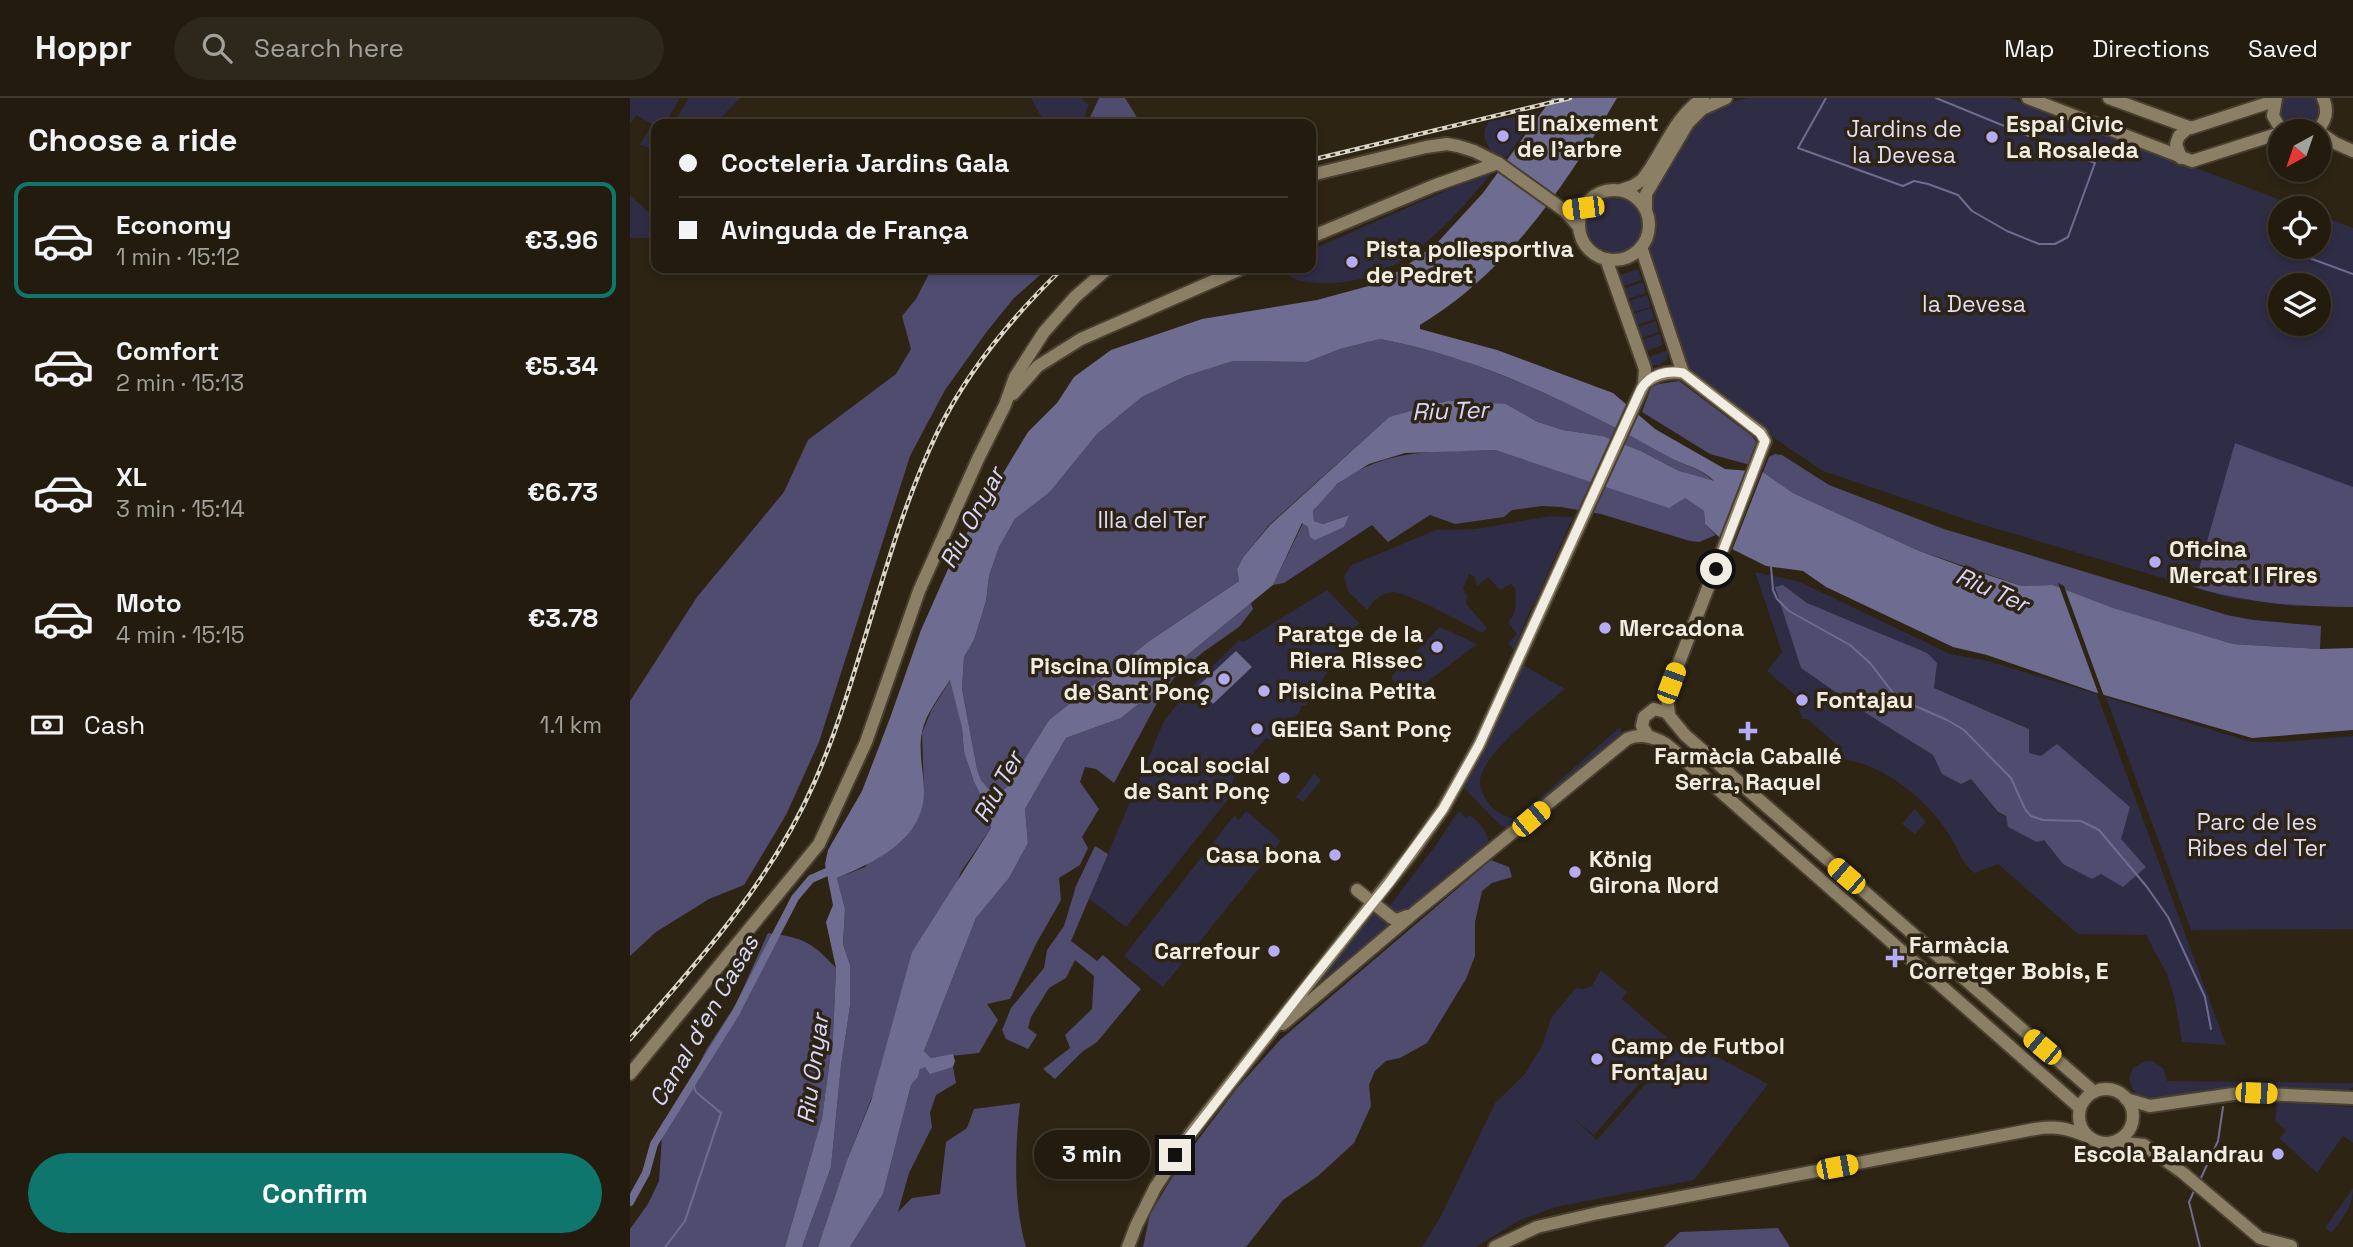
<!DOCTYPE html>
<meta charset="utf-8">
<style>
:root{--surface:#221b0e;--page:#2e281c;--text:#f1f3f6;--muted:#a2a19e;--line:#3f392e;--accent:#0f766e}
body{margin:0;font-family:"Space Grotesk",sans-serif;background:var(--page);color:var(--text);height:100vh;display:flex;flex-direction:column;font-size:26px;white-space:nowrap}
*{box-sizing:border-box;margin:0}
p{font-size:23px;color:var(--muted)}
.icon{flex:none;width:38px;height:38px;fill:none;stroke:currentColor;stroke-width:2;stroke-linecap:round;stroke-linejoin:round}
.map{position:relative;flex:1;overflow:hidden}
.drawer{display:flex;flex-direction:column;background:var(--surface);width:630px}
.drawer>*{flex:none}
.banner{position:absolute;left:21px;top:21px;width:665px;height:154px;border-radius:14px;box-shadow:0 4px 10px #0003,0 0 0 2px var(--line);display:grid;align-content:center;height:154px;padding:0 28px;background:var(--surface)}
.needle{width:46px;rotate:220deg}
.fabs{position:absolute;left:1638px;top:21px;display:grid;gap:14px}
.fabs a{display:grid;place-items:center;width:63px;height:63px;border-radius:50%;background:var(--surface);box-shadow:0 4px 10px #0003,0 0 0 2px var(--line);font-size:35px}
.end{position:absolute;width:32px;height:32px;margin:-16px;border:9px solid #f2ede2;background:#111;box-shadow:0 0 0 4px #111}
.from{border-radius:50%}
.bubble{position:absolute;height:49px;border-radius:24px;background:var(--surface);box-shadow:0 4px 10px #0003,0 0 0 2px var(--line);font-size:23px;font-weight:800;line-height:49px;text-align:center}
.car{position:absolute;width:21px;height:42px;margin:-21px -10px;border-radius:9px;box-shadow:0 0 5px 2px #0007;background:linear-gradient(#f5c518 24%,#345 0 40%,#f5c518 0 76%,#345 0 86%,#f5c518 0)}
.banner b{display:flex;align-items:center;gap:24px;height:66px;font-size:26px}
.banner b+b{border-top:2px solid var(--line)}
.banner i{width:18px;height:18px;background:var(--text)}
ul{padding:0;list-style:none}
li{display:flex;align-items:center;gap:21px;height:116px;margin:0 14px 10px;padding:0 14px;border:4px solid transparent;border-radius:14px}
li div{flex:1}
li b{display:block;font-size:26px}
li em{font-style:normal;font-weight:800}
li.active{border-color:var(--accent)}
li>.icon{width:63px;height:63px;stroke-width:1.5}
h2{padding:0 28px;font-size:32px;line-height:84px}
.pay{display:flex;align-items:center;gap:18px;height:77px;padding:0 28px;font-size:26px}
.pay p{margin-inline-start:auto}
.primary-button{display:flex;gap:14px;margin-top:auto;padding:14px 28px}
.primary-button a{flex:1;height:80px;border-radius:42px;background:var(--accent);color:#fff;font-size:28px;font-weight:800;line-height:80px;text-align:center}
header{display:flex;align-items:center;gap:42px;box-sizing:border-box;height:98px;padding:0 35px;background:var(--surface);border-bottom:2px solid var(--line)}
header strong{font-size:33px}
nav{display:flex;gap:38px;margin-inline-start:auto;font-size:24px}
.search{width:490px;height:63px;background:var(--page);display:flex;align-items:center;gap:18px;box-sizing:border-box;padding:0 24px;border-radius:38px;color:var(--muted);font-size:26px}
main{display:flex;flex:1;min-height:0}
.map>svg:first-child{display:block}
</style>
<header>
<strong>Hoppr</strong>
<div class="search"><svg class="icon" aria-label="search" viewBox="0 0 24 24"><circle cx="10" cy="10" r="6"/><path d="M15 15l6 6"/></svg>Search here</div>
<nav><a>Map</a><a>Directions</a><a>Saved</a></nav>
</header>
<main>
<section class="drawer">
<h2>Choose a ride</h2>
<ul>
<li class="active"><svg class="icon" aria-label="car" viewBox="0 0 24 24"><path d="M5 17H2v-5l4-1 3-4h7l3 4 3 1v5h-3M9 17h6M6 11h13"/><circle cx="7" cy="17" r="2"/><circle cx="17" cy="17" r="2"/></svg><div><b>Economy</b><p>1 min · 15:12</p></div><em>€3.96</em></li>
<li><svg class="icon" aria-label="car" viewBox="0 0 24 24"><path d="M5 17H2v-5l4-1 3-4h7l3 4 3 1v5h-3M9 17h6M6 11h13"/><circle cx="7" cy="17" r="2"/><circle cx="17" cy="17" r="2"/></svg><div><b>Comfort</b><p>2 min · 15:13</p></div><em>€5.34</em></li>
<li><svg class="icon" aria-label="car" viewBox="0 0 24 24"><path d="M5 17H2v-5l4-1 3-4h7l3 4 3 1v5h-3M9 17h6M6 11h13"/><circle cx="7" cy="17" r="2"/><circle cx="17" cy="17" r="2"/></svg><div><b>XL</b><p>3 min · 15:14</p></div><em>€6.73</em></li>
<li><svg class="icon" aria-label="car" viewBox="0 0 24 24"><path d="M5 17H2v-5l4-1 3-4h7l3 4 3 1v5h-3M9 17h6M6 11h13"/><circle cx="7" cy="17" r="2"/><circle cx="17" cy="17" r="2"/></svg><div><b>Moto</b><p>4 min · 15:15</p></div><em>€3.78</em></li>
</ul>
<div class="pay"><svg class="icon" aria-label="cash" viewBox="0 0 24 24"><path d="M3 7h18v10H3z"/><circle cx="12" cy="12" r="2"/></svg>Cash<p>1.1 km</p></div>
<div class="primary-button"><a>Confirm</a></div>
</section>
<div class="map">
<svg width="1723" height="1149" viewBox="0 0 1723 1149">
<rect width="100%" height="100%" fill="#2d2413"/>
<!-- green -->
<g fill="#2f2c45" fill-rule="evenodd">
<polygon points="0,0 50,0 35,26 26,26 26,40 21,50 10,47 22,26 6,17 0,26"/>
<polygon points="59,0 110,0 85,26 43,26"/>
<polygon points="401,0 453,0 453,3 459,6 452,26 415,26"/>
<path d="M1118,0H1381L1672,110H1650V149H1689V117L1723,130V441L1691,431L1669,509L1600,500L1344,424L1193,373L1141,338L1053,271L1017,155L1025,128L1019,106L1020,95L1061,27L1088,7ZM1650,187H1689V226H1650Z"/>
<path d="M1650,0H1688C1703,37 1654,43 1649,23C1647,17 1650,6 1650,0Z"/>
<path d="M909,14L876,60L862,54C855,44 851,35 858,24Z"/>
<path d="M854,76H861C818,127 767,187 695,185C678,185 662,184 651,170H681V152Z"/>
<circle cx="985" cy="126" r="30"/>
<polygon points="0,97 22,118 26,118 26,138 21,140 0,140"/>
<polygon points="1008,171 1012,182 994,188 990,177"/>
<polygon points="1013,184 1016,195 998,201 995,190"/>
<polygon points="1017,197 1021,209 1003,214 999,203"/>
<polygon points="1021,210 1025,221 1007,227 1003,216"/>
<polygon points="1026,223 1029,234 1011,240 1008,229"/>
<polygon points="1030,236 1033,247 1016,253 1012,242"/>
<polygon points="1038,252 1037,261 1030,267 1022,267 1016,260"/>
<path d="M920,418L943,419L905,504C899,511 889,541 884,552L878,545L887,536L878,524C888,514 886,503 885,490L881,486L870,492L858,479L847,488L845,479L839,476L833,491L837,497L836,506L857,530L853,535C837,527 777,494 763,494C751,495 743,503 737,512L718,493L714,478L722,467L806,432L846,431Z"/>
<path d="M1125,474L1170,484L1320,556L1358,563L1467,596L1596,947L1552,944L1545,902L1537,876L1516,837L1448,836L1368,766L1344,775C1330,763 1326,746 1315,730C1292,698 1253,667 1213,661L1209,657L1211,650L1177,621H1172L1165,597L1137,573L1152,554ZM1153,487L1177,505L1307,565L1304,590L1398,630V655L1411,658L1516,768L1471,776L1433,766L1414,742L1367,714L1341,681L1312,676L1303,657L1231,612L1171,570Z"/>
<polygon points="697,492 729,525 676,607 671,608 670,613 644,643 636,640 604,679 600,699 496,829 459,801 534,623 559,591 609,542 613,544"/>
<polygon points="810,529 847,546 775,601 761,579"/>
<path d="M893,567L935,591C913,610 851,655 850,684C850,689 852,695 855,700C861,712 873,719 886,721L990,629L992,638L880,731L870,727L834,690Z"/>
<polygon points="1476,599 1621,644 1652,644 1723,638 1723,831 1561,832"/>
<polygon points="684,676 691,682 673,704 666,699"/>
<polygon points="1285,711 1296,724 1285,736 1272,726"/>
<polygon points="616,713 651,743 533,889 494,858 604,718 609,722"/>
<path d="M830,714L836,720L840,717C848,724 861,735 858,747L774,816L766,817L758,810L806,747L827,715Z"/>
<path d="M742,816C750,816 760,821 759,831L679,896Z"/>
<polygon points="971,872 997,894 992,901 1044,946 964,1037 941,1018 967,1042 1052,944 1067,955 1073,948 1082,956 1138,986 1064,1082 926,1109 888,1123 846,1149 792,1149 811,1118 865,1005 895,976 913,946 921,920 946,890 954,891 962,888"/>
<path d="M1516,963H1522L1534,971L1537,983L1723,985V989L1716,993L1708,994L1656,989H1609L1519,1003C1503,998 1495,985 1503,970Z"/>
<polygon points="1647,1003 1723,1009 1723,1045 1713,1038 1687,1075 1649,1040 1656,1033 1645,1023"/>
<path d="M1723,1090C1723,1109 1712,1121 1702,1135L1695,1130Z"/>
</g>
<!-- forest -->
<g fill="#4f4c6f">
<polygon points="469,0 495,0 511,26 457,26"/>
<polygon points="302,170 418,170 384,200 358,232 315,292 280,358 189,644 156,717 114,787 79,801 26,834 0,858 0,603 67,499 154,394 178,342 266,276 281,251 272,218 286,201"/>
<path d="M750,241C852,260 949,309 1039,359C1055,368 1072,370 1085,385L1049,373L1011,353L973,338L933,332L908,324L876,306L759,319L639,427L614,458L607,471L609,483L518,544L419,622L377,689L369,696H363L351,682L347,671L332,591L334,559L344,542L356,503L359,478L369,449L385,421L420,394L467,336L512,299L556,278L603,263L677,264L710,251Z"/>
<polygon points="1049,283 1122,338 1129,348 1124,368 1080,356 1012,314 1022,287"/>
<path d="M1605,345L1723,389V509C1668,509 1617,505 1564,489Z"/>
<path d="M865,352L981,389L1055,400L1074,413L1075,426L1086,437L1069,444L1060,443L971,416L931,409L912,408L882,412L874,419L825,426L800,417L758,444L742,427L654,485L643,487L673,425L678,429H714L718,417L693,426L684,423L683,413C691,404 699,392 709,385C757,349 808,354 865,352Z"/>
<polygon points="1145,356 1152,357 1199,387 1314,431 1597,517 1623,522 1691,528 1690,551 1603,546 1482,510 1423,487 1392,488 1287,452 1163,395 1133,374 1139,359"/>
<polygon points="1153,487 1177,505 1297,555 1307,565 1304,590 1399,631 1399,655 1411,658 1427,646 1500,709 1491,741 1516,769 1493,789 1471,776 1462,781 1433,766 1414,742 1407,744 1378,729 1376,718 1368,714 1341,681 1331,686 1312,676 1303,657 1231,612 1171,570 1145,489"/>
<polygon points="621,505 623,511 609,529 572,555 544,580 528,603 484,685 466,671 455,669 450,684 469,711 452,739 458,750 450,767 429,780 431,802 406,846 380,901 357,906 368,922 349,955 301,960 294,953 346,820 379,780 398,745 395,711 436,640 491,620 526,592 555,559"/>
<polygon points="321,581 332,630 334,654 344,684 356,706 361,730 331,774 217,1062 188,1149 172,1149 201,1069 211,968 220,908 220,867 213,846 215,811 207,780 235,769 294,691 292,635 302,611"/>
<polygon points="465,748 478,756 441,843 467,863 473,857 511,891 467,944 452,954 425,981 413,971 440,950 435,937 462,911 464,878 445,862 436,880 419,890 401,919 398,930 407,937 398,951 376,941 372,932 381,910 414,870 417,852 434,828 446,788"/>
<polygon points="861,762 879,769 882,779 862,785 852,793 845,824 845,858 836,881 797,945 770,960 756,963 745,973 739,987 741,1008 724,1045 688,1078 653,1102 616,1149 513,1149 520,1116 552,1063 607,990 650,942"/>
<path d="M138,835C173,840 181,843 206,870L203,938L192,1020L155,1149H0V1131L18,1106L29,1083L33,1024L58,989L76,952L106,906Z"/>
<path d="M295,969L300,975L323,969L326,985L306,997L300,1015L302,1029L279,1075L268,1114L282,1100L310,1096L316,1044L337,1030L344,1011L390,1005C385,1051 383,1105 396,1149H220L253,1096L281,987L288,979L290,970Z"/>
<polygon points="1148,1130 1160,1149 1034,1149 1050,1134"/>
</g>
<!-- water -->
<g fill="#6f6c91" fill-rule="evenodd">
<path d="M922,0H987C935,88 879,173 790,227V231L867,252L983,295L1025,331L1095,371L1133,374L1163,395L1287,452L1336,470L1392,488L1423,487L1483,510L1603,546L1690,551L1723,550V632L1622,640L1464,594L1357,557L1323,549L1196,489L1173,473L1136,468L1102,451L1075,426L1074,413L1055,400L1039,410L865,352L775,355L739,366L707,386L683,413L684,423L693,426L719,417L714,429L685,442L680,439L678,429L672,425L643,487L555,559L526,592L491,620L436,640L395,711L398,745L379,780L346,820L294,953L301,960L323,956L325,963L323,969L300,976L295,969L290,971L288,979L281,987L253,1096L220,1149H188L217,1062L241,1003L282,854L361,730L356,707L344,684L334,654L332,630L320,582C310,598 296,615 292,634C288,653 294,675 294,694C294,741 245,764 207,780L215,811L213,846L220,867V908L211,968L201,1069L172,1149H155L192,1020L203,938L206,870L196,824L203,807L195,766L198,752L232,693L260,620L291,532L326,453L398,334L427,305L444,279L481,252L572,221L687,202L746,186L772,171L807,145L853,95ZM750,241C851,260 948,308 1037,358C1053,367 1072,370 1084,383L1049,373L1011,353L973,338L933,332L908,324L876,306L818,303L759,319L640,427L614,458L607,471L609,483L518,544L419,622L377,689L369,696H363L351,682L347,671L332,591L334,559L344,542L356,503L359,478L369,449L385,421L420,394L467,336L512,299L556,278L603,263L677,264L710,251Z"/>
<polygon points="606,553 622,569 583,606 567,589"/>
</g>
<!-- pier -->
<g fill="#2d2413">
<polygon points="1123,370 1134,371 1101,455 1092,447"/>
<polygon points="1428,485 1434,488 1475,601 1470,600"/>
</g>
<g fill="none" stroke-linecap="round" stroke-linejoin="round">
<!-- stream -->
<g stroke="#6f6c91" stroke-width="2">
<polyline points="1196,0 1168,50 1273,88 1284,83 1298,86 1328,97 1342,113 1377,133 1409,146 1425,146 1438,139 1465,65 1306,0"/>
<polyline points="1663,154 1723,176"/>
<polyline points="1141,469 1143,492 1147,501 1159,513 1220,547 1240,565 1267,600 1317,622 1334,632 1381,680 1395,711 1401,718 1413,722 1451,723 1469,732 1517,789 1538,819 1575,899 1581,931"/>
<polyline points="1570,1082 1588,1043 1593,1009"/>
<polyline points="1564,1093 1559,1104 1570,1149"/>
<polyline points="35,1149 55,1123 91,1015 66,994 63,986"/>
</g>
<!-- canal -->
<polyline stroke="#6f6c91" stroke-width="8" points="0,1104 16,1075 24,1046 105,916 165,800 181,781 197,774"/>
<defs>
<g id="secondary">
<polyline points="1398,0 1562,63 1650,35"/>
<polyline points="1479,0 1561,30 1644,3"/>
<polyline points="1646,0 1643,18 1652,33"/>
<path d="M1687,33C1696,23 1699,13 1693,0"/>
<polyline points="1689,34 1705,45 1723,53"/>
<polyline points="1551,60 1546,46 1549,38 1559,29"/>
<polyline points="681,77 796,49 817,46 828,48 844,53 868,65 935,113 949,129"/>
<circle cx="984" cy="127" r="35"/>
<path d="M991,92L1003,88L1012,82C1034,55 1042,21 1073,0"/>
<polyline points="1016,110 1016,96 1058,25 1072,11 1096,0"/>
<polyline points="681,139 803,88 868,65"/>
<polyline points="1011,149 1053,275 1131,335 1135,343 1041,585 1037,601 1039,616"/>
<path d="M1014,286C1025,276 1038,273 1053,275"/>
<polyline points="383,296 408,268 451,241 613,170"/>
<polyline points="1018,638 1012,628 1014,619 1024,611 1036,614 1055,637 1464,994"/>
<polyline points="727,792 762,820 767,822 777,818"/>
<path d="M653,926L784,815L997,641C1012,634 1029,640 1041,650L1450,1010"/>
<polyline points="0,976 189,746 236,644 289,493 348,361 375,307 385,279 414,234 445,199 478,170"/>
<circle cx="1476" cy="1018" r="27"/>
<polyline points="1496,1001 1520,1008 1610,995 1723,1000"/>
<polyline points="1484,1044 1514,1047 1553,1075 1630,1140 1661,1148"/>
<polyline points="498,1149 506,1128 525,1090 561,1035 781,756 813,711 849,647 1014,286 1015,271 976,161"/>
<path d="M865,1149L907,1129L968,1115L1405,1031C1426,1027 1439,1031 1459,1039"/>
</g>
</defs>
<!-- secondary casing -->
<use href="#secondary" stroke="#494030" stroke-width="16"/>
<!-- secondary -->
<use href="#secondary" stroke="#8b7f66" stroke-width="12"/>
<defs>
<g id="rail">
<polyline points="681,62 940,0"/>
<path d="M0,941C71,861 142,782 185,683C234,570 254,444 308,333C339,270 383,218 433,170"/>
</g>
</defs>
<!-- rail casing -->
<use href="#rail" stroke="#dcd7cb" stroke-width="4.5"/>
<!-- rail -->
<use href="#rail" stroke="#2d2413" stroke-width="2" stroke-dasharray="5" stroke-linecap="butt"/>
</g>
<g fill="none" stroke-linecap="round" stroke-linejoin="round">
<!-- route -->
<path stroke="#f2ede2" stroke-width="9" d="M545,1057L680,883L759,785L813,711L849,647L1011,291C1020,276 1037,272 1053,275L1130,335L1135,343L1086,471"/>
</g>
<!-- markers -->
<g fill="#b5acf8" stroke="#2d2413" stroke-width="2.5">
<circle cx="873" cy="38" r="7"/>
<circle cx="1362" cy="39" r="7"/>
<circle cx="722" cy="164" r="7"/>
<circle cx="1525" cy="464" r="7"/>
<circle cx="975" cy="530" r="7"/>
<circle cx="807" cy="549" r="7"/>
<circle cx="594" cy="581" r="7"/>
<circle cx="634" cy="593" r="7"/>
<circle cx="1172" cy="602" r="7"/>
<circle cx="627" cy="631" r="7"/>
<path d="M1114.5 622.5h7v7h7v7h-7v7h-7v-7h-7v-7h7z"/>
<circle cx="654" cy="680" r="7"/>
<circle cx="705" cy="757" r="7"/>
<circle cx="945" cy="774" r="7"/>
<circle cx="644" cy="853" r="7"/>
<path d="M1261.5 849.5h7v7h7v7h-7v7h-7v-7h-7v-7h7z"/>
<circle cx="967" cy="961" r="7"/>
<circle cx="1648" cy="1056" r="7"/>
</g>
<g text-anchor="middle" stroke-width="7" stroke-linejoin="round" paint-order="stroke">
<!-- poi labels -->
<g font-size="23" font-weight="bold" fill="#f2ede2" stroke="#2d2413" text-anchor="start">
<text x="887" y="33">El naixement<tspan x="887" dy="26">de l’arbre</tspan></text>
<text x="1376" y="34">Espai Civic<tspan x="1376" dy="26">La Rosaleda</tspan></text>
<text x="736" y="159">Pista poliesportiva<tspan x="736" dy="26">de Pedret</tspan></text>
<text x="1539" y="459">Oficina<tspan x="1539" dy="26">Mercat I Fires</tspan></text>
<text x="989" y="538">Mercadona</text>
<text x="793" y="544" text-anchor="end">Paratge de la<tspan x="793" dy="26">Riera Rissec</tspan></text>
<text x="580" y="576" text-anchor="end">Piscina Olímpica<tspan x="580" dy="26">de Sant Ponç</tspan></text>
<text x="648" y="601">Pisicina Petita</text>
<text x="1186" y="610">Fontajau</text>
<text x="641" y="639">GEiEG Sant Ponç</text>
<text x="1118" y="666" text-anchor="middle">Farmàcia Caballé<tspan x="1118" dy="26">Serra, Raquel</tspan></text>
<text x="640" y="675" text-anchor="end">Local social<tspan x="640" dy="26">de Sant Ponç</tspan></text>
<text x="691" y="765" text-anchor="end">Casa bona</text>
<text x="959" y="769">König<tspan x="959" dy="26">Girona Nord</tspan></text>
<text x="1279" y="855">Farmàcia<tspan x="1279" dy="26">Corretger Bobis, E</tspan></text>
<text x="630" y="861" text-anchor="end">Carrefour</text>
<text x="981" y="956">Camp de Futbol<tspan x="981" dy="26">Fontajau</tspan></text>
<text x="1634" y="1064" text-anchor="end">Escola Balandrau</text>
</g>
<!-- park labels -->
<g font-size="23" fill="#dfddf7" stroke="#2d2413">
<text x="1274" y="39">Jardins de<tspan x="1274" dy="26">la Devesa</tspan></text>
<text x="1344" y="214">la Devesa</text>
<text x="522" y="430">Illa del Ter</text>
<text x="1627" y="732">Parc de les<tspan x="1627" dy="26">Ribes del Ter</tspan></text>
</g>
<!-- water labels -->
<g font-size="24" font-style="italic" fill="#dad7fd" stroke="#2d2413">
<text transform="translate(820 313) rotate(-2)" y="8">Riu Ter</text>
<text transform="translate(342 420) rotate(-62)" y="8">Riu Onyar</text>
<text transform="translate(1362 492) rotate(24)" y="8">Riu Ter</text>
<text transform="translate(368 689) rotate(-61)" y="8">Riu Ter</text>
<text transform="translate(74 923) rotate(-60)" y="8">Canal d'en Casas</text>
<text transform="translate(183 971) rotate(-82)" y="8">Riu Onyar</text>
</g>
</g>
</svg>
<div class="fabs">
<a><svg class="needle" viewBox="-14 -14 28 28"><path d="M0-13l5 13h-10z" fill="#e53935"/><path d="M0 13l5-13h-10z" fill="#a2a19e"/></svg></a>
<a><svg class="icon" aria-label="locate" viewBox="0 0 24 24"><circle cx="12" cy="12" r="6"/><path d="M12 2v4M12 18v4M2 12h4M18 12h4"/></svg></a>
<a><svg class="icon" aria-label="layers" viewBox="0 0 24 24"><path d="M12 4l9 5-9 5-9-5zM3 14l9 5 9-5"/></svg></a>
</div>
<i class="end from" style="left:1086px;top:471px"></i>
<i class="end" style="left:545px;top:1057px"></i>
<div class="bubble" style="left:404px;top:1032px;width:116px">3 min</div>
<i class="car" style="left:953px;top:110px;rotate:263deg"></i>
<i class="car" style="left:1041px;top:585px;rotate:20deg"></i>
<i class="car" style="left:901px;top:721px;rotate:50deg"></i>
<i class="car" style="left:1216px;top:778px;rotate:311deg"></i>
<i class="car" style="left:1412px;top:949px;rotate:310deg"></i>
<i class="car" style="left:1626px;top:995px;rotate:92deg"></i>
<i class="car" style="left:1207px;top:1069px;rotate:79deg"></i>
<div class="banner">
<b><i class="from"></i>Cocteleria Jardins Gala</b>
<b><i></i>Avinguda de França</b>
</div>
</div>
</main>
